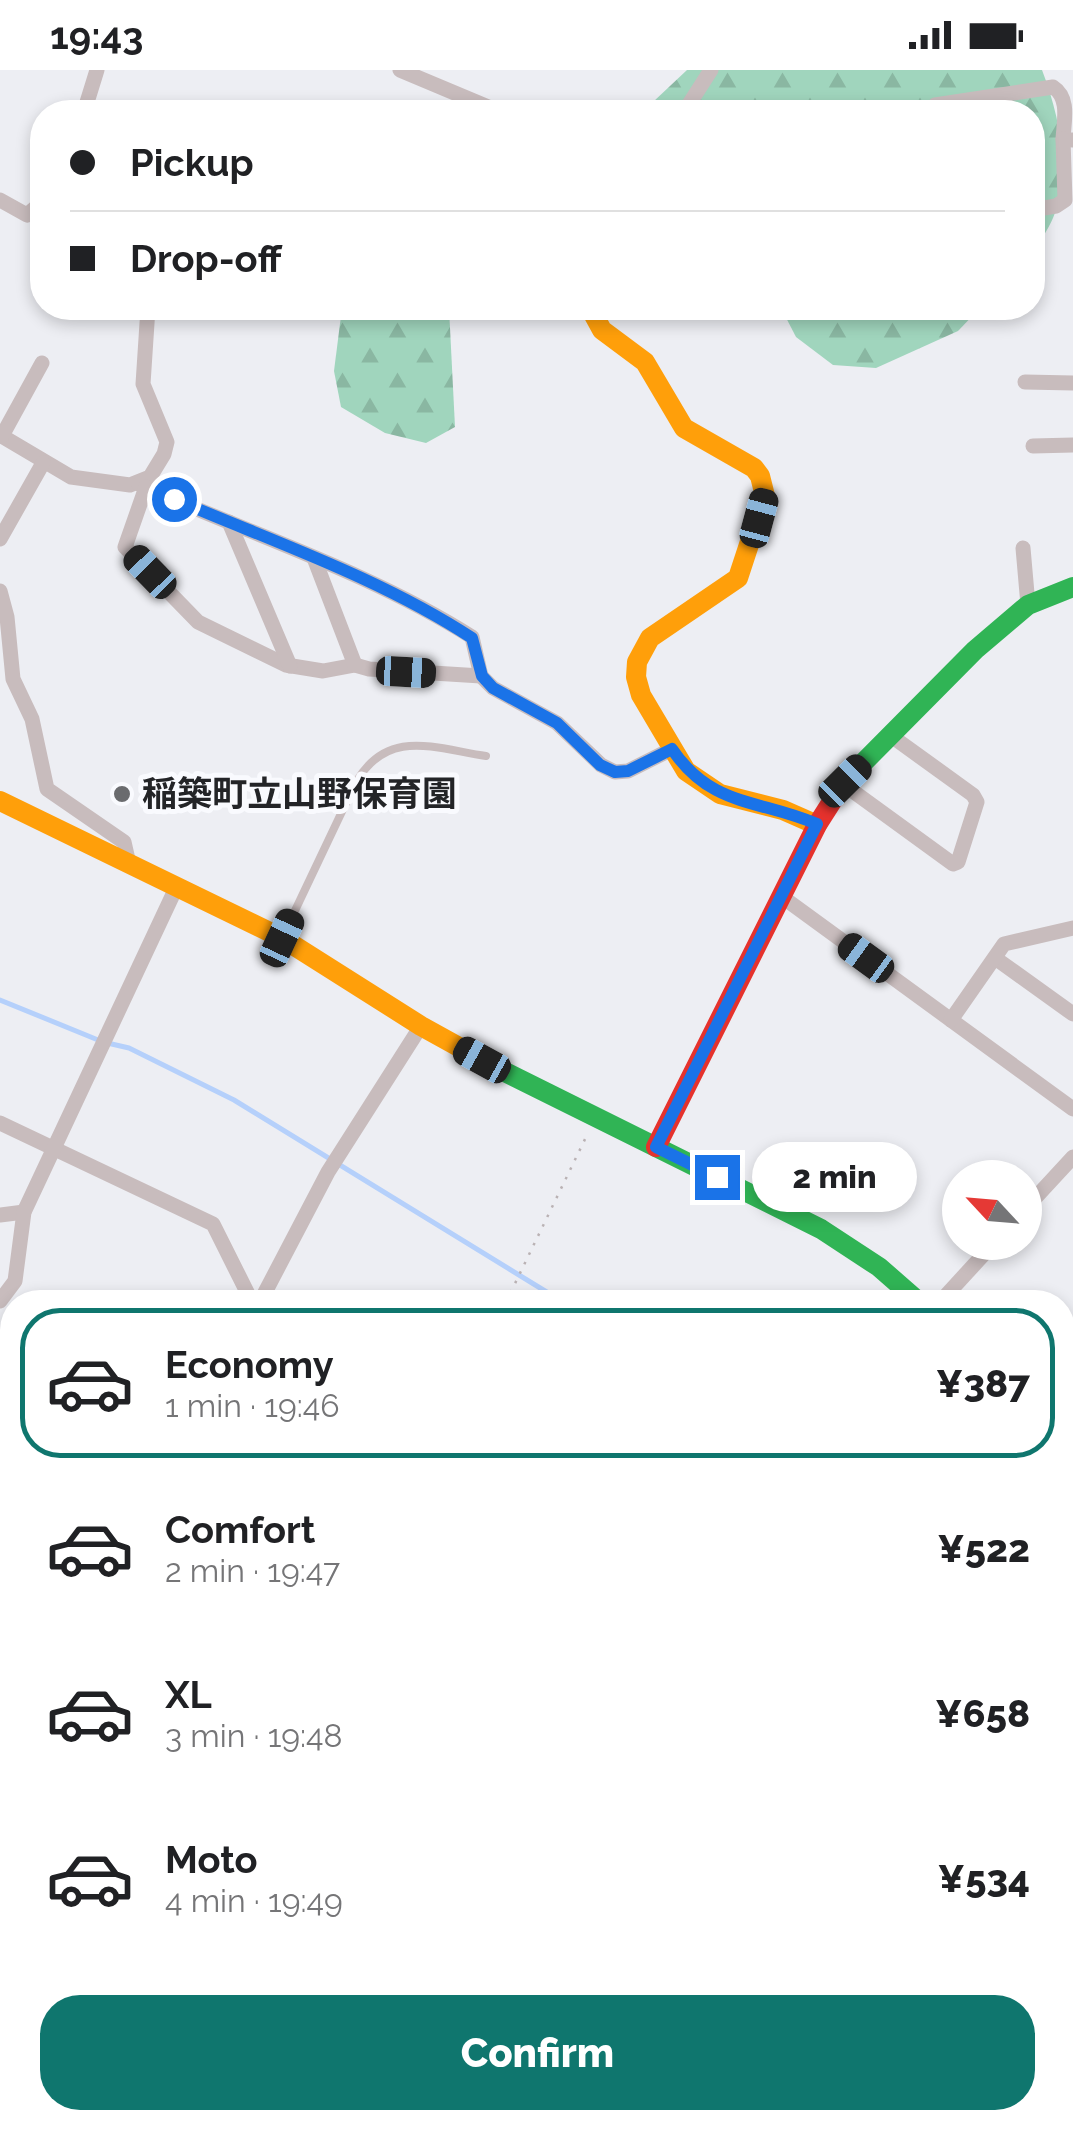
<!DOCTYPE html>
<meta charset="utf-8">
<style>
:root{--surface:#fff;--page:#f6f6f6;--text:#202124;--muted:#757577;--line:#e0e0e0;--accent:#0f766e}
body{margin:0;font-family:Raleway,"Noto Sans JP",sans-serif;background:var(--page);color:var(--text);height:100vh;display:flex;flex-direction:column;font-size:38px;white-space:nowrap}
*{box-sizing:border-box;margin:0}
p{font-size:32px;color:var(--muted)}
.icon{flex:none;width:55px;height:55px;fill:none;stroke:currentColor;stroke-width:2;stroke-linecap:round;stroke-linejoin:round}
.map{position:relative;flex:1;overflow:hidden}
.drawer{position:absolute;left:0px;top:1220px;width:1075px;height:840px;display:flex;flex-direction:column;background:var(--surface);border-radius:40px 40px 0 0;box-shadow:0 5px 15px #0003}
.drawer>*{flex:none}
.top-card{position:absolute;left:30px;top:30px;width:1015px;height:220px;border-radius:40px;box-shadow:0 5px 15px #0003;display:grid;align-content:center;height:220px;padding:0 40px;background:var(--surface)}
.needle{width:65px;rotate:296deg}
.buttons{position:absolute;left:942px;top:1090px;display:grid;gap:20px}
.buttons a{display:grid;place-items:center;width:100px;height:100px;border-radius:50%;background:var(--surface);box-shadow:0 5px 15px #0003;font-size:50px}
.end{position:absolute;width:45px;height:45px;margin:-22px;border:12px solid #1a73e8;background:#fff;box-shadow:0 0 0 5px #fff}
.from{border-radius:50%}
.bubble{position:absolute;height:70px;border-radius:35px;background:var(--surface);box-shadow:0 5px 15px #0003;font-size:32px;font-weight:800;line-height:70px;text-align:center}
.car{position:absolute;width:30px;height:60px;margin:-30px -15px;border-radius:12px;box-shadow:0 0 8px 2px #0007;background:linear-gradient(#222 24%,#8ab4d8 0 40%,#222 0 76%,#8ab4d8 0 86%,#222 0)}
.top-card b{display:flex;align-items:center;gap:35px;height:95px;font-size:38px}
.top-card b+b{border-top:2px solid var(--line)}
.top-card i{width:25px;height:25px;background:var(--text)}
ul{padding:18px 0 0;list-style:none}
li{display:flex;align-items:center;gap:30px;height:150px;margin:0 20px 15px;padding:0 20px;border:5px solid transparent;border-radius:40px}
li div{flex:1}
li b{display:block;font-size:38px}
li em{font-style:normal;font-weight:800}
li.active{border-color:var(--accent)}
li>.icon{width:90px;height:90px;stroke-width:1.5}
.button{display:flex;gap:20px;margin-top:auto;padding:20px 40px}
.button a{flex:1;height:115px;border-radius:40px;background:var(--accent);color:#fff;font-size:40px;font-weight:800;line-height:115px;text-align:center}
.status{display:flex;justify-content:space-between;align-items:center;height:70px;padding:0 50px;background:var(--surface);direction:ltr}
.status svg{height:28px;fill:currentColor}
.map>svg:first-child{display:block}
</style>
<div class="status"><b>19:43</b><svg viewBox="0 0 49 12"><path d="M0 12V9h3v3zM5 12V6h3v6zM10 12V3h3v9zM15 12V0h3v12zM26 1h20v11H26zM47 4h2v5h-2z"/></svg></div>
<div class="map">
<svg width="1073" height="2060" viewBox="0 0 1073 2060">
<defs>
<pattern id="industrial-furrows" width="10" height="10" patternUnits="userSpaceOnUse" patternTransform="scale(2.5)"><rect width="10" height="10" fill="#e0e3ee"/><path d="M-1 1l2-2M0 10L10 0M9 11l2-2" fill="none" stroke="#c0c3cc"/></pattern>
<pattern id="forest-firs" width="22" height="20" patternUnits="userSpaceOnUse" patternTransform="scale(2.5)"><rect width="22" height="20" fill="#a0d5bd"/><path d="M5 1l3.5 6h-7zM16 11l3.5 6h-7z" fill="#8ab7a2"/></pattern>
</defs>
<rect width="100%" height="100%" fill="#edeef3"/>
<!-- industrial -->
<polygon fill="url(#industrial-furrows)" points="12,1943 12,2048 122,2048 132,2060 0,2060 0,1946"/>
<!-- forest -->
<g fill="url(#forest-firs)">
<path d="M687,0H1042C1059,44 1072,103 1053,148C1048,160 1039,172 1033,183L1032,42H648L653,32Z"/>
<polygon points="342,238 449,238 455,357 426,373 385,363 341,337 334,301"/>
<polygon points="781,238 980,238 958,261 876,298 833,295 796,267"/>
<polygon points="1063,1798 1073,1805 1073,2060 400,2060 387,2048 1062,2048"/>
</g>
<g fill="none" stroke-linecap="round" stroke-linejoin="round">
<!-- stream -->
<g stroke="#b5d0fb" stroke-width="5">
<polyline points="0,930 103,972 129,978 234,1030 563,1232"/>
<polyline points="1062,1579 1073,1583"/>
</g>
<!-- path -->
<g stroke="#bab2b4" stroke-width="2.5" stroke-dasharray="2.5 8" stroke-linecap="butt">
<polyline points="506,1232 588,1063"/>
<polyline points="1062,1797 1073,1802"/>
</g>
<!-- lane -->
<path stroke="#c8bcbd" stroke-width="8" d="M282,868L356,712C388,658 433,678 486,686"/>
<!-- street -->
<g stroke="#c8bcbd" stroke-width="15">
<polyline points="400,0 500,42"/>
<path d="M935,35L1053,17C1070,28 1064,51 1063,69L1073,70"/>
<polyline points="84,42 97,0"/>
<polyline points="684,42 711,0"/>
<polyline points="0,130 27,145 42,132"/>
<polyline points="1032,140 1056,136 1065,130 1063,69"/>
<polyline points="1025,312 1073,313"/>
<polyline points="0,365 71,407 130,415 150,407 164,384 167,372 143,314 148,238"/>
<polyline points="2,366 42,293"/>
<polyline points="1033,376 1073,375"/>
<path d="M139,414C249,464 368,501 472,567L481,606L493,618L557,653L601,695L615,702L628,701L672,679"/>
<polyline points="146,417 125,477 198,552 286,595 323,601 355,595 369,599 481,606"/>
<polyline points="229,452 290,596"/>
<polyline points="0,469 43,393"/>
<polyline points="1023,478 1028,535"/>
<polyline points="314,488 355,595"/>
<polyline points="0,521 7,547 13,609 32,649 47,719 124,772 129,794"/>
<polyline points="843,714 953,794 958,792 977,732 973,725 890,665"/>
<polyline points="781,826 1073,1039"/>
<polyline points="995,888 1073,944"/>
<polyline points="951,950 1004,874 1073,858"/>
<polyline points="0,1053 213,1154 252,1232"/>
<polyline points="1025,1139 1073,1087"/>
<polyline points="0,1145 24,1142"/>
<polyline points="0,1231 15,1211 24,1142 176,818"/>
<polyline points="260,1232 328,1102 421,956"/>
<polyline points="940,1232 995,1172"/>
<polyline points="0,1509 12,1509"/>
<polyline points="0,1637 12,1641"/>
<polyline points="0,1938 12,1935"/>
<polyline points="132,2048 141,2060"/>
<polyline points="179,2060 182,2048"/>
<polyline points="357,2060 361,2048"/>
</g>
<!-- fast -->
<g stroke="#30b455" stroke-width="20">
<polyline points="856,700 975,580 1028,535 1073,517"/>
<polyline points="497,998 821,1159 879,1197 919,1232"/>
</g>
<!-- slow -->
<g stroke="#ff9f0a" stroke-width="20">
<polyline points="590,238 602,260 645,292 684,358 754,398 760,406 765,426 738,508 650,568 637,592 636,607 641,625 686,701 720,724 783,740 817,755"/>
<polyline points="0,731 282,868 421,956 497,998"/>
</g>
<!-- jam -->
<g stroke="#e5322d" stroke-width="20">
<polyline points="656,1077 817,755 845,711 856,700"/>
<polyline points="1062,1367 1073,1372"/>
</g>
</g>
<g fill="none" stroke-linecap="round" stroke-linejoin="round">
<!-- route -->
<path stroke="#1a73e8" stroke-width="12" d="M174,429C274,472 380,508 472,568L482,606L493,618L557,653L600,695L615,702L628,701L672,679C711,737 758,729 817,754L656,1077L717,1107"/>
</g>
<!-- markers -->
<circle fill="#6a6b6e" stroke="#f9fafe" stroke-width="4" cx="122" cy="724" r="10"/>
<g text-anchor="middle" stroke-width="10" stroke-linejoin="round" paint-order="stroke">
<!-- poi labels -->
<g font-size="35" font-weight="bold" fill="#232427" stroke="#f9fafe" text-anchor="start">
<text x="142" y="736">稲築町立山野保育園</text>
</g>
</g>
</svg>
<div class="buttons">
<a><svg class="needle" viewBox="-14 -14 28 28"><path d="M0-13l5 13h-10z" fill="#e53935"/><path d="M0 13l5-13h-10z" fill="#757577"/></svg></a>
</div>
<i class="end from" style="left:174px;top:429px"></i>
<i class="end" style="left:717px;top:1107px"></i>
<div class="bubble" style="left:752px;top:1072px;width:165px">2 min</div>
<i class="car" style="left:759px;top:448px;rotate:15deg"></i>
<i class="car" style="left:150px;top:502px;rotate:316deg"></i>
<i class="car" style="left:406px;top:602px;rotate:93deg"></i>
<i class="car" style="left:845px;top:711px;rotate:45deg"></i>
<i class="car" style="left:282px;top:868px;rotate:25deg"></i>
<i class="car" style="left:866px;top:888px;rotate:306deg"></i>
<i class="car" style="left:482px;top:990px;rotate:299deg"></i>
<div class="top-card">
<b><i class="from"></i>Pickup</b>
<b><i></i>Drop-off</b>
</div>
<section class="drawer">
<ul>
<li class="active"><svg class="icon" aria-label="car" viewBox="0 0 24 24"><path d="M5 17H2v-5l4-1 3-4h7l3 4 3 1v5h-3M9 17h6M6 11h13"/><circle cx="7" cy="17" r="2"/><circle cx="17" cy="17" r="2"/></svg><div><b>Economy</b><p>1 min · 19:46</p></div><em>¥387</em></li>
<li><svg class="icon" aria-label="car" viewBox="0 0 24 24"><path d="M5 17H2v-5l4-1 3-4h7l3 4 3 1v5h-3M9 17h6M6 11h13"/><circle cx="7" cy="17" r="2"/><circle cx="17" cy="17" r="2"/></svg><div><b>Comfort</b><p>2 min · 19:47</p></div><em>¥522</em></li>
<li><svg class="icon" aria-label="car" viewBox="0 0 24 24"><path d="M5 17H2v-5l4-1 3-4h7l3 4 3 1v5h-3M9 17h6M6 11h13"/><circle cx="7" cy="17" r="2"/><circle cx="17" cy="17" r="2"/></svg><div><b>XL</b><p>3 min · 19:48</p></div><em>¥658</em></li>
<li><svg class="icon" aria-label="car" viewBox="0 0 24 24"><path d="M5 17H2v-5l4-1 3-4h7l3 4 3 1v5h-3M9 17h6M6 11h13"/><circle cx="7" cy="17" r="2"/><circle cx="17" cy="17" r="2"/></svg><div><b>Moto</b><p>4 min · 19:49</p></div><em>¥534</em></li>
</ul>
<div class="button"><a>Confirm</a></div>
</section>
</div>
